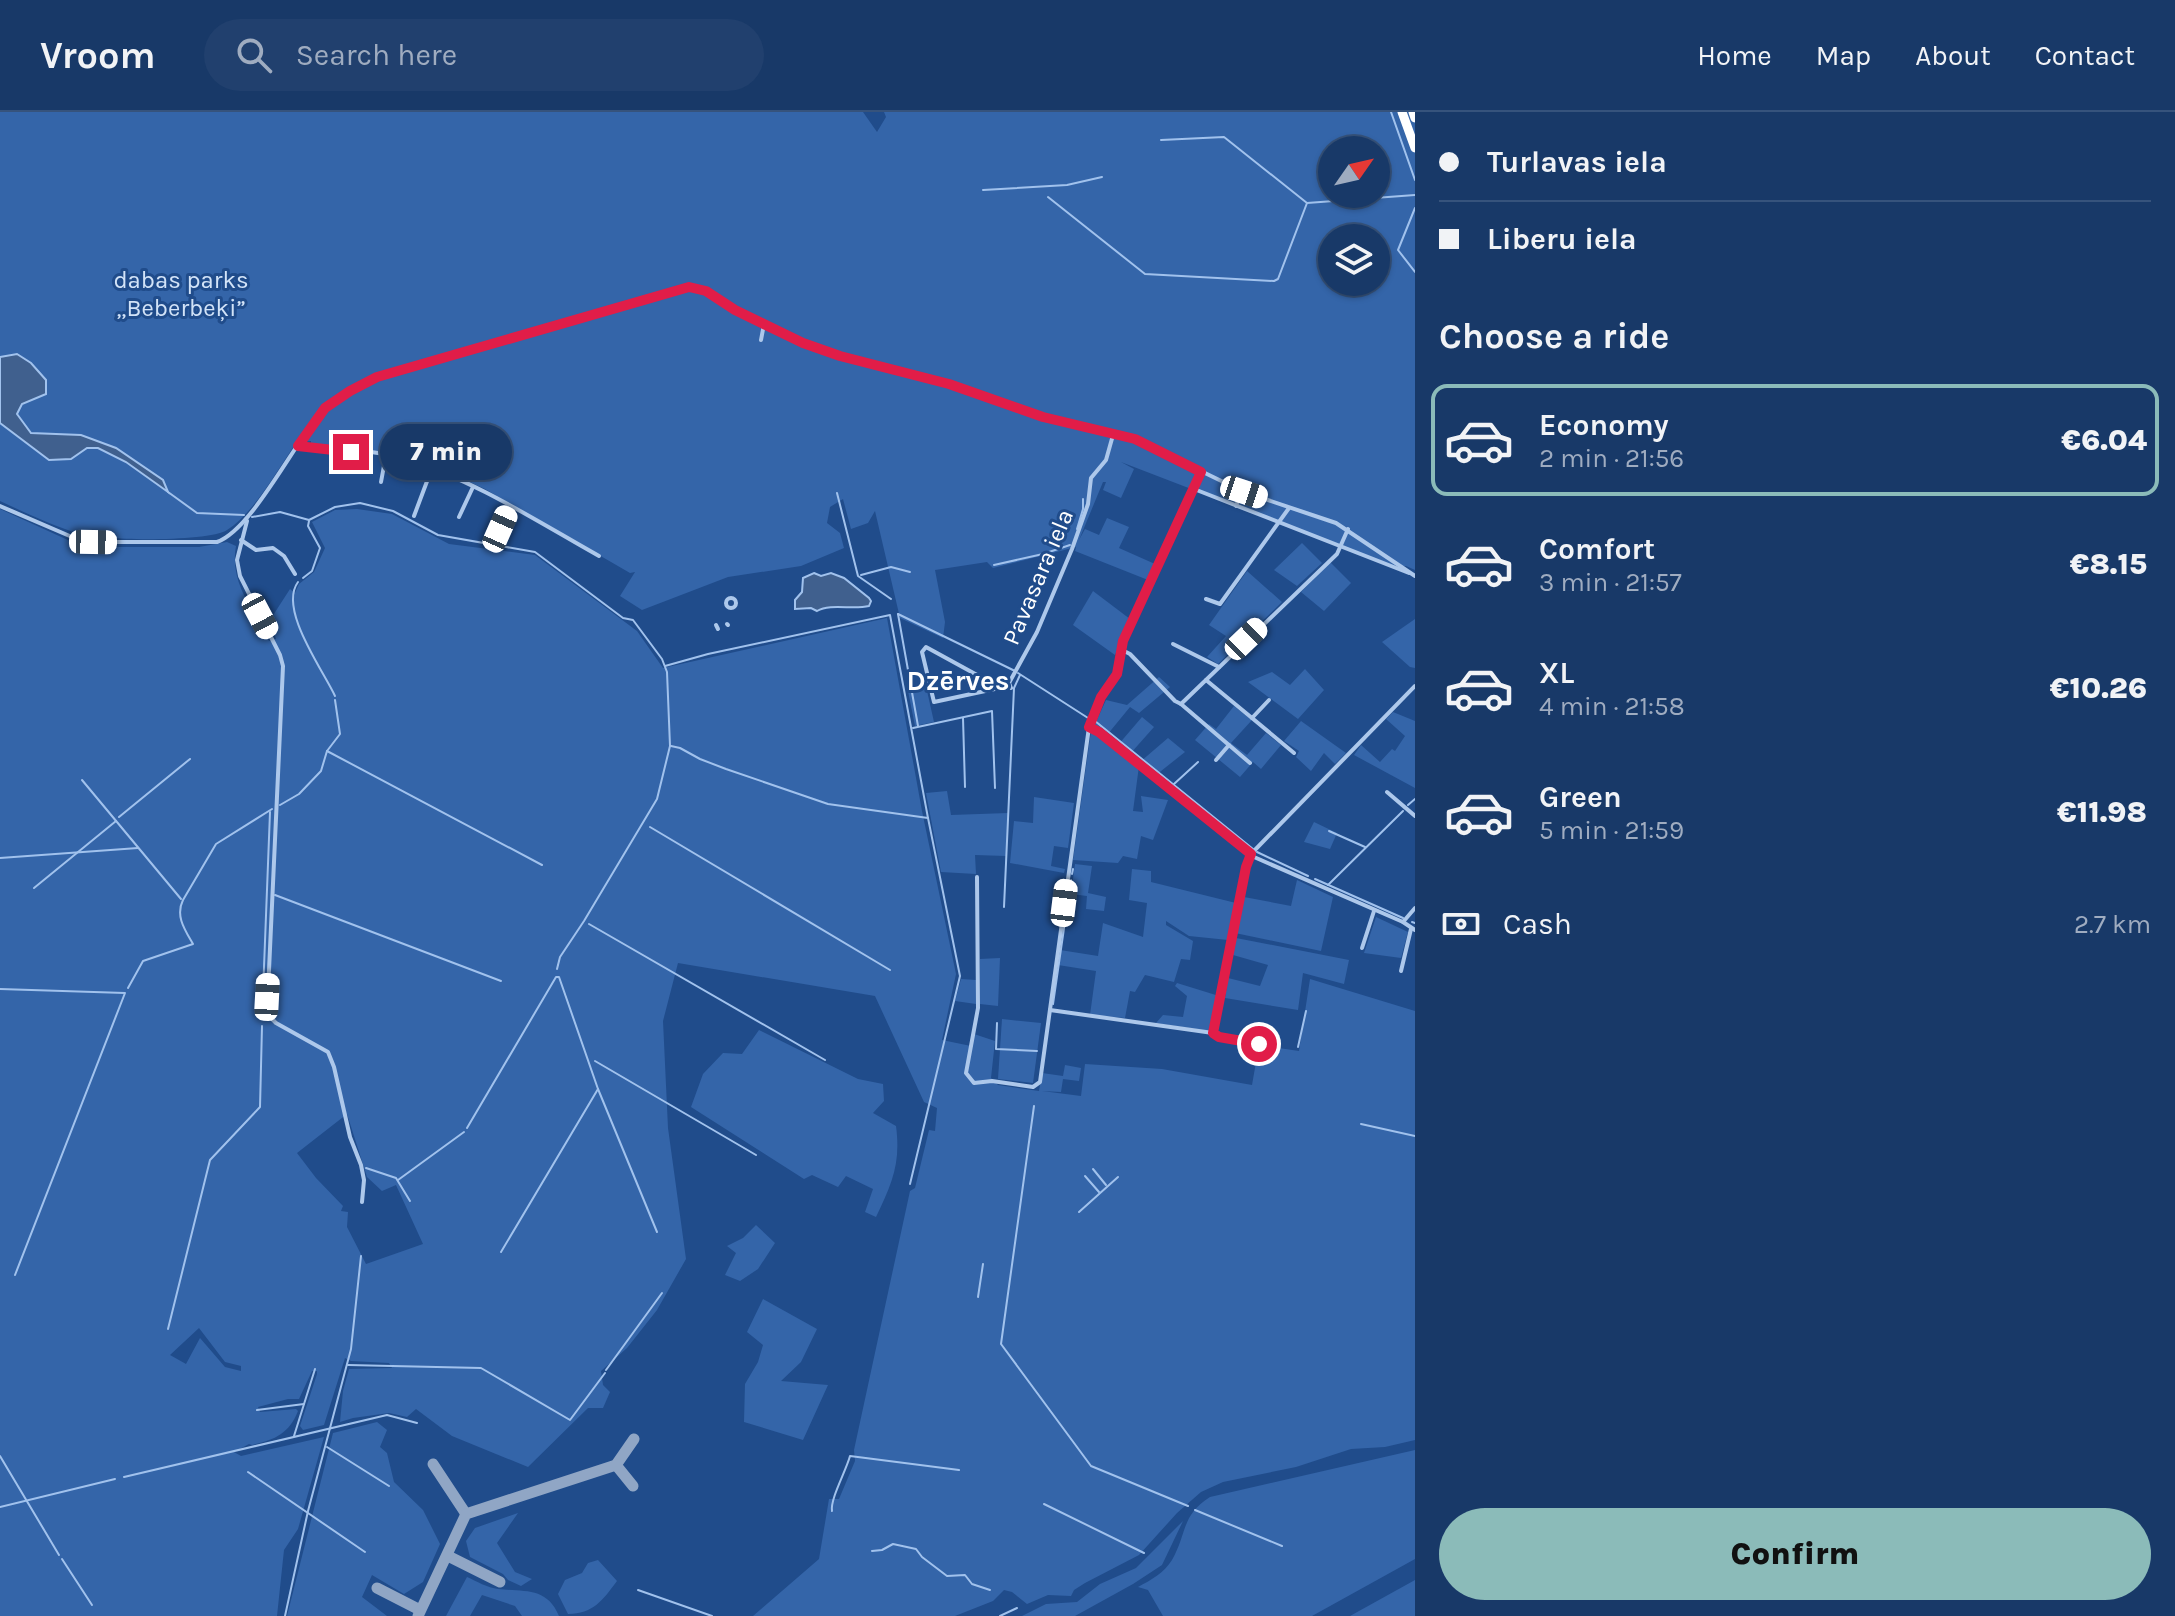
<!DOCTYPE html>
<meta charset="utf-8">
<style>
:root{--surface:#183968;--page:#21406e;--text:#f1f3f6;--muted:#9facc0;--line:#36537c;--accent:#8bbbb9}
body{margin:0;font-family:Karla,sans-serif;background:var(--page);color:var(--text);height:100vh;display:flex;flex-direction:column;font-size:30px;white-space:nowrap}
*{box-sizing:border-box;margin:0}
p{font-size:26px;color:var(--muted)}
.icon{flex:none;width:44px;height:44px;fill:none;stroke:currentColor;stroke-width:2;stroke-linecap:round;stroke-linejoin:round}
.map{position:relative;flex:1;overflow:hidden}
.side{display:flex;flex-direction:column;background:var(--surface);width:760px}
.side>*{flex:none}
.banner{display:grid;align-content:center;height:176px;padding:0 24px;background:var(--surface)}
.needle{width:52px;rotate:56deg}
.tools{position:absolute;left:1318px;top:24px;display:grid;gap:16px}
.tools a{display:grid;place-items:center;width:72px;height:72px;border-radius:50%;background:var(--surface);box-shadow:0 2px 6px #0004,0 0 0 2px var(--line);font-size:40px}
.end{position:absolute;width:36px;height:36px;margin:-18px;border:10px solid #e11d48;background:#fff;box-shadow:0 0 0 4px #fff}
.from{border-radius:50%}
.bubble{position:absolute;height:56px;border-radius:28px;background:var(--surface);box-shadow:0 2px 6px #0004,0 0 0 2px var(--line);font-size:26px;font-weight:800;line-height:56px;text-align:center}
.car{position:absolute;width:24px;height:48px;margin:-24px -12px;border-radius:10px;box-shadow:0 0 6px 2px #0007;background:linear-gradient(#fff 24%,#345 0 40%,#fff 0 76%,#345 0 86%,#fff 0)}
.banner b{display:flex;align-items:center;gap:28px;height:76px;font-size:30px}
.banner b+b{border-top:2px solid var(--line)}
.banner i{width:20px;height:20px;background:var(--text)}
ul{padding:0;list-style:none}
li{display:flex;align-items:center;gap:24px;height:112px;margin:0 16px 12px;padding:0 8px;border:4px solid transparent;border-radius:16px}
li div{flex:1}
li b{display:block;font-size:30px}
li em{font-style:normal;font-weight:800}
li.selected{border-color:var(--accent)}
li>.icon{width:72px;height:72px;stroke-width:1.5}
h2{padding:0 24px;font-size:36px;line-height:96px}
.pay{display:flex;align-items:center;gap:20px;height:88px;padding:0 24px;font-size:30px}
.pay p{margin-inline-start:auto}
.action{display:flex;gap:16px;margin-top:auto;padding:16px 24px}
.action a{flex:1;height:92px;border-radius:48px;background:var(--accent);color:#111;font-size:32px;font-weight:800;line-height:92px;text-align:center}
header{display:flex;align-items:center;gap:48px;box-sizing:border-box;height:112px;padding:0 40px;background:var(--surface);border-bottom:2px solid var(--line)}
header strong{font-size:38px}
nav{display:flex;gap:44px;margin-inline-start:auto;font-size:28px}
.search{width:560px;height:72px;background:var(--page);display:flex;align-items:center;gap:20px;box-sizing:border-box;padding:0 28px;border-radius:44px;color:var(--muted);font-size:30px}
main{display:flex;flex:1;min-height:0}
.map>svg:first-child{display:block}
</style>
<header>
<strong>Vroom</strong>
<div class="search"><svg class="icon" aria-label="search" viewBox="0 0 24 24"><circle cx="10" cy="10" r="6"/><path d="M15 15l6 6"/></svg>Search here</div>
<nav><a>Home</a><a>Map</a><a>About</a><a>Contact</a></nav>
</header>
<main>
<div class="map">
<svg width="1415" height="1504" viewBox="0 0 1415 1504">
<rect width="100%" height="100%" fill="#204c8b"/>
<!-- green -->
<g fill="#3465a9" fill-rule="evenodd">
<path d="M0,0H863L877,20L886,5L884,0H1415V458L1406,454L1394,455L1121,350L1134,357L1121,386L1103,378L1106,370H1103L1079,428L1085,417L1099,423L1107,406L1129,415L1119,436L1155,452L1148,468L1075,439L1076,435L993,456L987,450L935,458L945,510L943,526L900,506L875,399L868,411L851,417L843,387L830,395L827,411L840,421L844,436L801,454L728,465L642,498L620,484L635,460L630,461L485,377L413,344L311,333V329L296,331C278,357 254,401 227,418C209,430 102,429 80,422C53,414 26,401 0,389ZM1332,38H1376V82H1332ZM1332,126H1376V170H1332Z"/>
<path d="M0,397L70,429L105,435H199L227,430L236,434C229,471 254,498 269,529L276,527L270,508L290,477L295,481L299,472L314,460L325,436L312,410L335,398L357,397L392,402L449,432L535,443L637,519L663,556L887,506L922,699L956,862L942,928L971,934L974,922L995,929L991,966L998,973L1039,979L1042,961L1063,964L1065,953L1081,956L1079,969L1063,967L1061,980L1042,979L1081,984L1085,952L1162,957L1252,973L1259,933L1299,939L1310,867L1415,899V1328L1385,1335L1351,1337L1296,1355L1223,1370L1201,1380L1177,1401L1139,1443L1085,1471L1074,1478L1071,1484L1048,1483L1027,1492L1012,1480L1004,1478L993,1489L955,1504H753L819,1447L829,1387H839L855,1349L854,1338L910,1079L915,1076L929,1018L935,1019L937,996L924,990L875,884L678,851L663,909L668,1016L686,1147L657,1198L627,1236L601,1259L603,1273L610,1280L603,1296H588L528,1355L452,1324L416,1297L407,1305L389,1301L353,1306L340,1310L343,1279L349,1257L392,1256L389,1251L351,1249L345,1246L324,1313L303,1318L300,1314L317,1262V1259H312L299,1287H288L258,1295L260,1300L296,1297L298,1299C289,1322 274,1328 252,1333L249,1332L234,1340L241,1344L324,1325L298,1417L284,1438L277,1504H0ZM347,1002L367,1065L382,1079L396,1073L423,1132L366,1152L347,1115L348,1100L341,1099L343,1094L316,1066L297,1041ZM199,1216L225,1250L241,1254V1259L225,1255L200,1226L186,1252L170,1243Z"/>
<polygon points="1302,431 1322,451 1297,474 1274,458"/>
<polygon points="1330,450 1351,471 1324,499 1301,480"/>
<polygon points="1247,459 1282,490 1218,552 1207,545 1226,524 1209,513"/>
<polygon points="1093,479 1130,507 1115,543 1073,513"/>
<polygon points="1415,507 1415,556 1410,555 1382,530"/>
<polygon points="1305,557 1324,578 1298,607 1248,570 1272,560 1290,573"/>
<polygon points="1159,565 1170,575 1139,601 1130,595 1107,623 1094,614 1106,588 1127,593"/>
<polygon points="925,570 934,610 915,614 907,574"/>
<polygon points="1234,594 1252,608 1231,631 1247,643 1266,621 1281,633 1261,657 1253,650 1240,665 1195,628 1209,612 1216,617"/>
<polygon points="1393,600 1415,609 1415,676 1354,643 1361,633 1380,650 1392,637 1395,639 1405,624 1386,607"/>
<polygon points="1142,605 1154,615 1130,642 1118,633"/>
<polygon points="1301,609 1346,641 1335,652 1324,641 1311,659 1296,645 1299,639 1284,629"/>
<polygon points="1091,619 1139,654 1133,699 1143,700 1141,684 1168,688 1153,728 1141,724 1137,747 1123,744 1118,751 1073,748"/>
<polygon points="1168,626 1185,640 1156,663 1140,650"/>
<polygon points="947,679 951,703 1008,701 1006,744 975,743 976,762 941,760 926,681"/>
<polygon points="1034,685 1074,691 1068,736 1054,734 1051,754 1065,757 1064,761 1010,751 1014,709 1033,711"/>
<polygon points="1314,710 1337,721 1330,737 1304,730"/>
<polygon points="1075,752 1092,754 1088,781 1106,785 1104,799 1086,797 1087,784 1071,782"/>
<polygon points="1132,757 1151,759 1151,770 1236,791 1228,828 1189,824 1166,809 1166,813 1193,829 1190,848 1181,847 1174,870 1145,863 1135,880 1130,879 1125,906 1090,903 1096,859 1058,853 1060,838 1098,844 1103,811 1143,825 1147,791 1129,788"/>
<polygon points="1297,768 1333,785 1321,839 1235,821 1244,785 1291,794"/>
<polygon points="1376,805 1408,820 1401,846 1364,841"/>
<polygon points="1236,826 1349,848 1344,872 1303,861 1298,898 1225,886 1228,866 1260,874 1268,853 1233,843"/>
<polygon points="1000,846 998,894 980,892 980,847"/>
<polygon points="961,867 976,868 976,892 955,889"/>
<polygon points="1177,871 1219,884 1213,914 1208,919 1156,911 1163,903 1183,905 1187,884 1175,874"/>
<polygon points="1002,907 1041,911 1033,971 998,967"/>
<path d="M759,918L858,967L883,972L884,989L873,1001L896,1014C901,1051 892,1072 876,1105L865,1100L873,1077L846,1064L838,1075L812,1063L804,1067L691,995L703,962L723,941L742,942Z"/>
<polygon points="756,1113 775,1131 758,1157 740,1169 725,1163 736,1141 727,1134 743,1126"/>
<polygon points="763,1187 817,1217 801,1250 781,1269 828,1273 803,1328 744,1310 745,1272 758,1250 763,1233 747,1220"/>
<polygon points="377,1310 387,1318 380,1335 387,1341 394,1370 423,1398 440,1432 423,1470 404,1482 372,1463 362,1485 387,1504 287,1504 333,1321"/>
<path d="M1415,1338V1447L1312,1504H1163L1148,1478L1138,1475C1151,1468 1164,1461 1172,1448C1187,1422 1181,1403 1210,1385Z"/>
<polygon points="518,1401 497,1431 515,1460 532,1467 521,1474 508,1468 503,1462 470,1445 466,1429 475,1416"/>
<polygon points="1183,1409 1162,1453 1133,1472 1075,1504 1022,1504 1046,1492 1077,1490 1100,1472 1136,1456"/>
<path d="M598,1448L617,1469C603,1488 593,1502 568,1502L558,1482L565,1468L582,1461L588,1451Z"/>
<path d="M467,1465C476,1469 488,1476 498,1477C525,1480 547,1475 559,1504H522L515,1494L482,1483L470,1504H446Z"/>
<polygon points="1415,1468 1415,1504 1350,1504"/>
</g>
<!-- water -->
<g fill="#40608e" stroke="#a1c2ed" stroke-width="2">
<polygon points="17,242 31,251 46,268 46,282 22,292 17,302 31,321 81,323 116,336 163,368 168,380 126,350 98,336 87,336 71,347 49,348 0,311 0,245"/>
<path d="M814,461L821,464L831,461L844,466L869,486L871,489L869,494C852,498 831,491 817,499L811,496L795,497V488L802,480L803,466Z"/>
</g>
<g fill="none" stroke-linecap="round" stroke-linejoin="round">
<!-- stream -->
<g stroke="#a1c2ed" stroke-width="2">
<polyline points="1391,0 1415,68"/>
<polyline points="1161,28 1224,25 1307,91 1415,83"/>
<polyline points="983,78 1067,73 1102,65"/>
<polyline points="1048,85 1145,162 1274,169 1278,167 1307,91"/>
<polyline points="1415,96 1398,138 1415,160"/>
<polyline points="168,380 197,401 244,403"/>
<polyline points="837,381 858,464 891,487"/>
<polyline points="252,405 280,400 309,408 335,395 360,391 393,399 438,423 535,440 623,506 633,508 662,547 667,560 670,634 657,687 584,809 560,845 557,857"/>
<polyline points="1077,417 1083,397 1083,387"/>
<polyline points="994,453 1043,442 1070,433"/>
<polyline points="861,463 891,455 910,460"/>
<polyline points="303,466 312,459 320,436 308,414 309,409"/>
<path d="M298,470C278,497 323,558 335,584"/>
<polyline points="898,502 1015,559"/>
<polyline points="898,502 918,614"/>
<polyline points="665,554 708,542 890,503 928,706 828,692 726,657 700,647 680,636 671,634"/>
<polyline points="1018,561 1088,606"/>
<polyline points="963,606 965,675"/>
<polyline points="1095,609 1253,737"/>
<polyline points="913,616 992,599 995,676"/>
<polyline points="327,639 542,753"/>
<polyline points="82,668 181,787"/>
<polyline points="1174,672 1198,650"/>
<polyline points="280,693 299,682 321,659 327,639 340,622 335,588"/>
<polyline points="1408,693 1415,687"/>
<polyline points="119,705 190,647"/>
<polyline points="650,715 890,858"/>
<polyline points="1329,719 1365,735"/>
<polyline points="1257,740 1308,764"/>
<polyline points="0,746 138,736"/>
<polyline points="1072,762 1073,757"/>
<polyline points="1315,767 1403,806"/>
<polyline points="1328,773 1403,699"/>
<polyline points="34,776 116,709"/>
<polyline points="275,783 501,869"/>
<polyline points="1238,783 1247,743"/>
<polyline points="1004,795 1014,576 1020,563"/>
<polyline points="1412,810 1415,811"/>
<polyline points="589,812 825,948"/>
<polyline points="1230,826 1235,801"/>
<path d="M128,876L143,849L193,832C185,818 175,804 183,788L216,732L272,697"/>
<polyline points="0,877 125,881 15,1163"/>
<polyline points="1053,892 1071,768"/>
<polyline points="262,907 270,700"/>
<polyline points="997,911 996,937 1037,939"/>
<polyline points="1298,935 1306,899"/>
<polyline points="595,949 756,1043"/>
<polyline points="1034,994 1001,1232 1091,1354 1188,1394"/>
<polyline points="1361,1012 1415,1024"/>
<polyline points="467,1016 556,865 559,865 598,977 657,1120"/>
<polyline points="366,1056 396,1066 410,1089"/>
<polyline points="1093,1057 1106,1073"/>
<polyline points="1085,1064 1099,1080"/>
<polyline points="398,1068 464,1020"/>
<polyline points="910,1072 960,864 928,706"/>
<polyline points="1079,1100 1118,1065"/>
<polyline points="501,1140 598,977"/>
<polyline points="978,1185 983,1152"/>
<polyline points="168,1217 210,1048 260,995 262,914"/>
<polyline points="348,1253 481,1256 570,1308 605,1261"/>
<polyline points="606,1258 662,1181"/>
<polyline points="257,1298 304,1292"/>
<polyline points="294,1324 315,1257"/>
<polyline points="327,1335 389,1374"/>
<polyline points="0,1344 59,1443"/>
<polyline points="248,1360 365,1440"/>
<polyline points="124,1365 387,1303 417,1311"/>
<polyline points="1044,1392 1144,1441"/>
<polyline points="0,1395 115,1367"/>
<polyline points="1195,1398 1282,1434"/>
<path d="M832,1399C830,1387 846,1359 850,1344L959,1358"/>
<polyline points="872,1439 882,1438 893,1432 916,1437 922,1445 947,1464 965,1463 972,1472 990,1478"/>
<polyline points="62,1447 92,1493"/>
<polyline points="638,1478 712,1504"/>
<polyline points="285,1504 308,1399 351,1237 361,1144"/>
<polyline points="1000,1504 1017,1496"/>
</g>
<!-- taxiway -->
<g stroke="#90a6c5" stroke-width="11">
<polyline points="433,1352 466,1402"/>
<polyline points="616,1353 633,1374"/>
<polyline points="448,1444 500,1470"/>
<polyline points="377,1476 420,1498"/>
<polyline points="418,1504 466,1402 616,1353 634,1327"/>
</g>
<!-- street -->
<g stroke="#adc8eb" stroke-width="4">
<polyline points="761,228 764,212"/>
<path d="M298,334C334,337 374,337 408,348C472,367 540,411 599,444"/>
<polyline points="348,358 351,340"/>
<polyline points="381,370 386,343"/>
<polyline points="1194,377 1409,461"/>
<path d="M0,394L72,425L93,430H217C253,417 296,327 324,297C338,282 360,274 377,265L689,175L706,179L735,198L803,231L840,244L949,272L1043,305L1135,327L1244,380L1336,411L1415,464"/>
<polyline points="1236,394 1242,379"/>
<polyline points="414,404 432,356"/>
<polyline points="459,405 473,375"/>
<polyline points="247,409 237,448 240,464 280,543 283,554 267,902 276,911 328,940 334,955 350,1025 361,1053 364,1068 362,1090"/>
<polyline points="500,417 510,395"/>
<polyline points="241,428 256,438 273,436 284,444 295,462"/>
<circle cx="731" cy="491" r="5"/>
<polyline points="1206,487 1220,492 1289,396"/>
<polyline points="727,512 728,513"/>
<polyline points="716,513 718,517"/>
<polyline points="1173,532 1219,555"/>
<polyline points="1122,538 1130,542 1175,589 1181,592 1250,651"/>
<polyline points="1206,568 1252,606 1269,588"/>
<polyline points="999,575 926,535 922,540 934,590 1004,575 1009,571"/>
<polyline points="1011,576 1009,571 1037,520 1072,437 1088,392 1091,366 1106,348 1113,323"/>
<polyline points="1181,592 1337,442 1348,417"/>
<polyline points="1252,606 1294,641"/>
<polyline points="1089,615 1126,642 1254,745 1403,810 1415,818"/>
<polyline points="1216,648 1229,633"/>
<polyline points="1387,680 1415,704"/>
<polyline points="977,765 978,896 966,961 974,971 992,969 1033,975 1040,970 1089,615 1101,585 1117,562 1123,529 1201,360"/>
<polyline points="1403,810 1415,796"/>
<polyline points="1362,836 1374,799"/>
<polyline points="1401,859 1411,817"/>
<polyline points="1050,898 1213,921 1219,925 1259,932"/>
<polyline points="1213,921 1246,755 1251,742 1415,574"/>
</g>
<!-- highway -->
<g stroke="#fff" stroke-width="9">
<polyline points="1402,0 1415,36"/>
<polyline points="1413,0 1415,6"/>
</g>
</g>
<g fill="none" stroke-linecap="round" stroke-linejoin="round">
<!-- route -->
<polyline stroke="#e11d48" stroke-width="10" points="351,340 298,334 325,296 350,279 377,265 689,175 706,179 735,198 803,231 840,244 949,272 1043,305 1135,327 1201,360 1123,529 1117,562 1101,585 1089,615 1099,620 1251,742 1246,755 1213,921 1219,925 1259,932"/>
</g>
<g text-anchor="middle" stroke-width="6" stroke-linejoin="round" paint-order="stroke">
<!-- park labels -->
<g font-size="24" fill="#d2e3f8" stroke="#204c8b">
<text x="181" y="176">dabas parks<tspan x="181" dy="28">„Beberbeķi”</tspan></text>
</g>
<!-- street labels -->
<g font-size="24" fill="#fff" stroke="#204c8b">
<text transform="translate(1038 465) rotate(-67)" y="8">Pavasara iela</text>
</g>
<!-- quarter labels -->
<g font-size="28" font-weight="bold" fill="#fff" stroke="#204c8b">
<text x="958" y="578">Dzērves</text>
</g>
</g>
</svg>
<div class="tools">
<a><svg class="needle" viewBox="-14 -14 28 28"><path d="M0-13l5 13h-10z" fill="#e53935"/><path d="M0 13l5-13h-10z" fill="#9facc0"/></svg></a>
<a><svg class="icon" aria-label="layers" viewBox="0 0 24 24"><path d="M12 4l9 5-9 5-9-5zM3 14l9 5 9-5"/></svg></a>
</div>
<i class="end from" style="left:1259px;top:932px"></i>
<i class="end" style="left:351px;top:340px"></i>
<div class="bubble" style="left:380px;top:312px;width:132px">7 min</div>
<i class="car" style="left:1244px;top:380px;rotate:108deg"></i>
<i class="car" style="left:500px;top:417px;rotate:24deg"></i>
<i class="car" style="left:93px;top:430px;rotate:91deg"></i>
<i class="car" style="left:260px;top:504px;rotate:152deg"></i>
<i class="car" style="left:1246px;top:527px;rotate:46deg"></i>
<i class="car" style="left:1064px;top:791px;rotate:7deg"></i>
<i class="car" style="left:267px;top:885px;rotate:3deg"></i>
</div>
<section class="side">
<div class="banner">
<b><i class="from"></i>Turlavas iela</b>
<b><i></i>Liberu iela</b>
</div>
<h2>Choose a ride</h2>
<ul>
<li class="selected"><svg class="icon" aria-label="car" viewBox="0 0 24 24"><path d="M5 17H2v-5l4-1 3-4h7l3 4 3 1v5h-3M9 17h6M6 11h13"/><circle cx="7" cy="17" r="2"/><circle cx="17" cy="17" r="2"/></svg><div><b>Economy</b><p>2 min · 21:56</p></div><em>€6.04</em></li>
<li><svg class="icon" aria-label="car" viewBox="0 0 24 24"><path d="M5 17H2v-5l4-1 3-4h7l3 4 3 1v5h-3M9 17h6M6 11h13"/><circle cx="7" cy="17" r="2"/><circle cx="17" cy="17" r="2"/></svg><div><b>Comfort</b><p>3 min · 21:57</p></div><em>€8.15</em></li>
<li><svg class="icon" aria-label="car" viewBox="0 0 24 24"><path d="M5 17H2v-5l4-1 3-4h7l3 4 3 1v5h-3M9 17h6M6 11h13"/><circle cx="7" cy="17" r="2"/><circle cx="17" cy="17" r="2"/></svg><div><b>XL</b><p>4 min · 21:58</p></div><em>€10.26</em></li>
<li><svg class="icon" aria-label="car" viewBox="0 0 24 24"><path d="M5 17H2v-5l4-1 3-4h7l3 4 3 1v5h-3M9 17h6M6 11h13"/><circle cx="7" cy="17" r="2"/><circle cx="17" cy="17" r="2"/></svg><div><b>Green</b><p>5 min · 21:59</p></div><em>€11.98</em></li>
</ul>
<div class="pay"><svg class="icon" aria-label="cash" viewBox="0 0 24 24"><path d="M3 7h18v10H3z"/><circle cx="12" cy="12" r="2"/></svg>Cash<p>2.7 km</p></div>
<div class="action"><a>Confirm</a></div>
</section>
</main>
